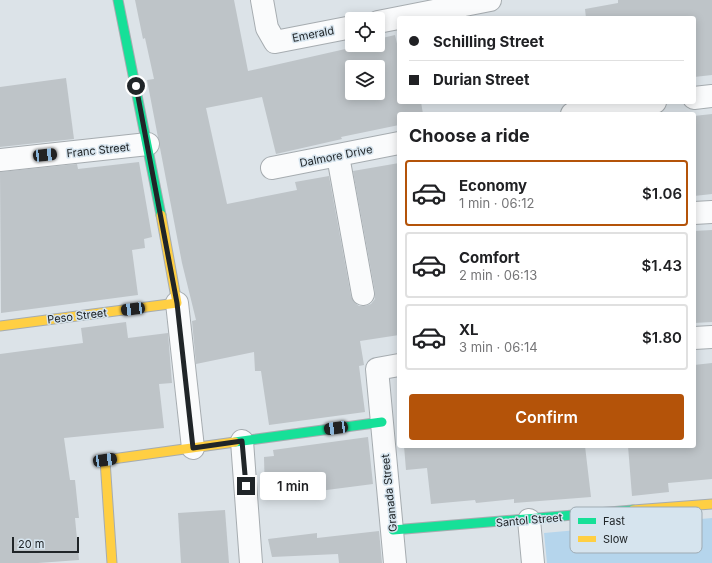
<!DOCTYPE html>
<meta charset="utf-8">
<style>
:root{--surface:#fff;--page:#f6f6f6;--text:#202124;--muted:#757577;--line:#e0e0e0;--accent:#b45309}
body{margin:0;font-family:Inter,sans-serif;background:var(--page);color:var(--text);height:100vh;display:flex;flex-direction:column;font-size:15px;white-space:nowrap}
*{box-sizing:border-box;margin:0}
p{font-size:13px;color:var(--muted)}
.icon{flex:none;width:22px;height:22px;fill:none;stroke:currentColor;stroke-width:2;stroke-linecap:round;stroke-linejoin:round}
.map{position:relative;flex:1;overflow:hidden}
.drawer{position:absolute;left:397px;top:112px;width:299px;height:336px;display:flex;flex-direction:column;background:var(--surface);border-radius:4px;box-shadow:0 2px 10px #0003}
.drawer>*{flex:none}
.banner{position:absolute;left:397px;top:16px;width:299px;height:88px;border-radius:4px;box-shadow:0 2px 10px #0003;display:grid;align-content:center;height:88px;padding:0 12px;background:var(--surface)}
.controls{position:absolute;left:345px;top:12px;display:grid;gap:8px}
.controls a{display:grid;place-items:center;width:40px;height:40px;border-radius:4px;background:var(--surface);box-shadow:0 2px 10px #0003;font-size:20px}
.scale{position:absolute;left:12px;bottom:10px;width:67px;box-sizing:border-box;padding-left:4px;border:2px solid #202528;border-top:0;font-size:11px;line-height:14px;white-space:nowrap;color:#202528;-webkit-text-stroke:3px #d6e4ee;paint-order:stroke}
.end{position:absolute;width:18px;height:18px;margin:-9px;border:5px solid #202528;background:#fff;box-shadow:0 0 0 2px #fff}
.from{border-radius:50%}
.bubble{position:absolute;height:28px;border-radius:4px;background:var(--surface);box-shadow:0 2px 10px #0003;font-size:13px;font-weight:600;line-height:28px;text-align:center}
.car{position:absolute;width:12px;height:24px;margin:-12px -6px;border-radius:5px;box-shadow:0 0 3px 1px #0007;background:linear-gradient(#222 24%,#8ab4d8 0 40%,#222 0 76%,#8ab4d8 0 86%,#222 0)}
.banner b{display:flex;align-items:center;gap:14px;height:38px;font-size:15px}
.banner b+b{border-top:1px solid var(--line)}
.banner i{width:10px;height:10px;background:var(--text)}
ul{padding:0;list-style:none}
li{display:flex;align-items:center;gap:12px;height:66px;margin:0 8px 6px;padding:0 4px;border:2px solid var(--line);border-radius:4px}
li div{flex:1}
li b{display:block;font-size:15px}
li em{font-style:normal;font-weight:600}
li.on{border-color:var(--accent)}
li>.icon{width:36px;height:36px;stroke-width:1.5}
h2{padding:0 12px;font-size:18px;line-height:48px}
.cta{display:flex;gap:8px;margin-top:auto;padding:8px 12px}
.cta a{flex:1;height:46px;border-radius:4px;background:var(--accent);color:#fff;font-size:16px;font-weight:600;line-height:46px;text-align:center}
.map>svg:first-child{display:block}
</style>
<div class="map">
<svg width="712" height="563" viewBox="0 0 712 563">
<rect width="100%" height="100%" fill="#dce3e8"/>
<!-- green -->
<polygon fill="#b5d5ec" points="712,518 712,563 547,563 544,533"/>
<!-- building -->
<g fill="#bec4c8" fill-rule="evenodd">
<path d="M135,0H234L248,71L363,45H378V39L395,35L399,52V102H421L423,114H399V125L341,137L342,139L276,154L262,97L206,108L227,204L297,190L295,182L329,176L351,296L354,302L359,306H365L371,304L375,299V292L353,171L399,163V335L360,341L364,365L359,366L365,412L269,425L261,371H255L254,352L196,364L192,321L196,320L182,263L147,80L154,79L145,38L143,39ZM352,67H378V93H352Z"/>
<polygon points="618,0 712,0 712,75 694,77 694,18 586,18 585,9 618,3"/>
<polygon points="66,78 74,139 0,147 0,87"/>
<polygon points="712,114 712,194 694,196 694,116"/>
<polygon points="139,162 152,237 144,239 145,248 132,250 138,295 1,313 0,172 77,164 78,169"/>
<polygon points="712,230 712,322 694,323 694,231"/>
<polygon points="126,322 128,338 168,333 172,383 159,384 164,428 64,438 70,480 75,480 79,518 75,518 79,560 38,563 0,563 0,354 83,343 81,328"/>
<polygon points="712,363 712,479 668,483 669,492 632,496 628,446 694,446 694,365"/>
<polygon points="368,437 373,484 265,498 264,457 274,456 273,450"/>
<polygon points="404,446 585,446 591,497 514,503 514,499 476,503 475,500 431,504 427,468 406,470"/>
<polygon points="225,510 229,563 181,563 178,513"/>
<polygon points="379,531 382,563 339,563 338,554 272,557 268,539 317,533 317,538"/>
</g>
<g fill="none" stroke-linecap="round" stroke-linejoin="round">
<defs>
<g id="street">
<polyline points="262,0 267,28 275,42 352,27"/>
<polyline points="378,22 490,0"/>
<polyline points="694,98 712,96"/>
<polyline points="572,114 655,102"/>
<polyline points="338,156 363,294"/>
<polyline points="0,160 148,144"/>
<polyline points="272,168 399,143"/>
<polyline points="694,213 712,212"/>
<polyline points="177,303 193,448"/>
<polyline points="694,338 712,337"/>
<polyline points="242,441 251,563"/>
<polyline points="529,520 533,563"/>
<polyline points="395,563 377,369 399,365"/>
</g>
<g id="fast">
<polyline points="118,0 161,215"/>
<polyline points="235,442 382,422"/>
<polyline points="393,530 633,510"/>
</g>
<g id="slow">
<polyline points="0,326 177,303 161,215"/>
<polyline points="633,510 712,504"/>
<polyline points="112,563 105,460 235,442"/>
</g>
</defs>
<!-- street casing -->
<use href="#street" stroke="#a6acb0" stroke-width="24"/>
<!-- fast casing -->
<use href="#fast" stroke="#a6acb0" stroke-width="11"/>
<!-- slow casing -->
<use href="#slow" stroke="#a6acb0" stroke-width="11"/>
<!-- street -->
<use href="#street" stroke="#fafbfc" stroke-width="22"/>
<!-- fast -->
<use href="#fast" stroke="#16e098" stroke-width="9"/>
<!-- slow -->
<use href="#slow" stroke="#ffcf43" stroke-width="9"/>
</g>
<g fill="none" stroke-linecap="round" stroke-linejoin="round">
<!-- route -->
<polyline stroke="#202528" stroke-width="5" points="136,86 177,303 193,448 242,441 246,486"/>
</g>
<g text-anchor="middle" stroke-width="3" stroke-linejoin="round" paint-order="stroke">
<!-- street labels -->
<g font-size="11" fill="#202528" stroke="#d6e4ee">
<text transform="translate(313 34) rotate(-11)" y="4">Emerald</text>
<text transform="translate(98 150) rotate(-6)" y="4">Franc Street</text>
<text transform="translate(336 156) rotate(-11)" y="4">Dalmore Drive</text>
<text transform="translate(77 316) rotate(-7)" y="4">Peso Street</text>
<text transform="translate(389 493) rotate(-96)" y="4">Granada Street</text>
<text transform="translate(529 520) rotate(-5)" y="4">Santol Street</text>
</g>
</g>
<!-- legend -->
<rect x="570" y="507" width="132" height="46" rx="6" fill="#d6e4ee" stroke="#9fabb3" stroke-width="1"/>
<rect x="578" y="518" width="18" height="6" fill="#16e098"/>
<rect x="578" y="536" width="18" height="6" fill="#ffcf43"/>
<g font-size="11" fill="#202528">
<text x="603" y="525">Fast</text>
<text x="603" y="543">Slow</text>
</g>
</svg>
<div class="controls">
<a><svg class="icon" aria-label="locate" viewBox="0 0 24 24"><circle cx="12" cy="12" r="6"/><path d="M12 2v4M12 18v4M2 12h4M18 12h4"/></svg></a>
<a><svg class="icon" aria-label="layers" viewBox="0 0 24 24"><path d="M12 4l9 5-9 5-9-5zM3 14l9 5 9-5"/></svg></a>
</div>
<div class="scale">20 m</div>
<i class="end from" style="left:136px;top:86px"></i>
<i class="end" style="left:246px;top:486px"></i>
<div class="bubble" style="left:260px;top:472px;width:66px">1 min</div>
<i class="car" style="left:45px;top:155px;rotate:84deg"></i>
<i class="car" style="left:133px;top:309px;rotate:263deg"></i>
<i class="car" style="left:336px;top:428px;rotate:262deg"></i>
<i class="car" style="left:105px;top:460px;rotate:82deg"></i>
<div class="banner">
<b><i class="from"></i>Schilling Street</b>
<b><i></i>Durian Street</b>
</div>
<section class="drawer">
<h2>Choose a ride</h2>
<ul>
<li class="on"><svg class="icon" aria-label="car" viewBox="0 0 24 24"><path d="M5 17H2v-5l4-1 3-4h7l3 4 3 1v5h-3M9 17h6M6 11h13"/><circle cx="7" cy="17" r="2"/><circle cx="17" cy="17" r="2"/></svg><div><b>Economy</b><p>1 min · 06:12</p></div><em>$1.06</em></li>
<li><svg class="icon" aria-label="car" viewBox="0 0 24 24"><path d="M5 17H2v-5l4-1 3-4h7l3 4 3 1v5h-3M9 17h6M6 11h13"/><circle cx="7" cy="17" r="2"/><circle cx="17" cy="17" r="2"/></svg><div><b>Comfort</b><p>2 min · 06:13</p></div><em>$1.43</em></li>
<li><svg class="icon" aria-label="car" viewBox="0 0 24 24"><path d="M5 17H2v-5l4-1 3-4h7l3 4 3 1v5h-3M9 17h6M6 11h13"/><circle cx="7" cy="17" r="2"/><circle cx="17" cy="17" r="2"/></svg><div><b>XL</b><p>3 min · 06:14</p></div><em>$1.80</em></li>
</ul>
<div class="cta"><a>Confirm</a></div>
</section>
</div>
